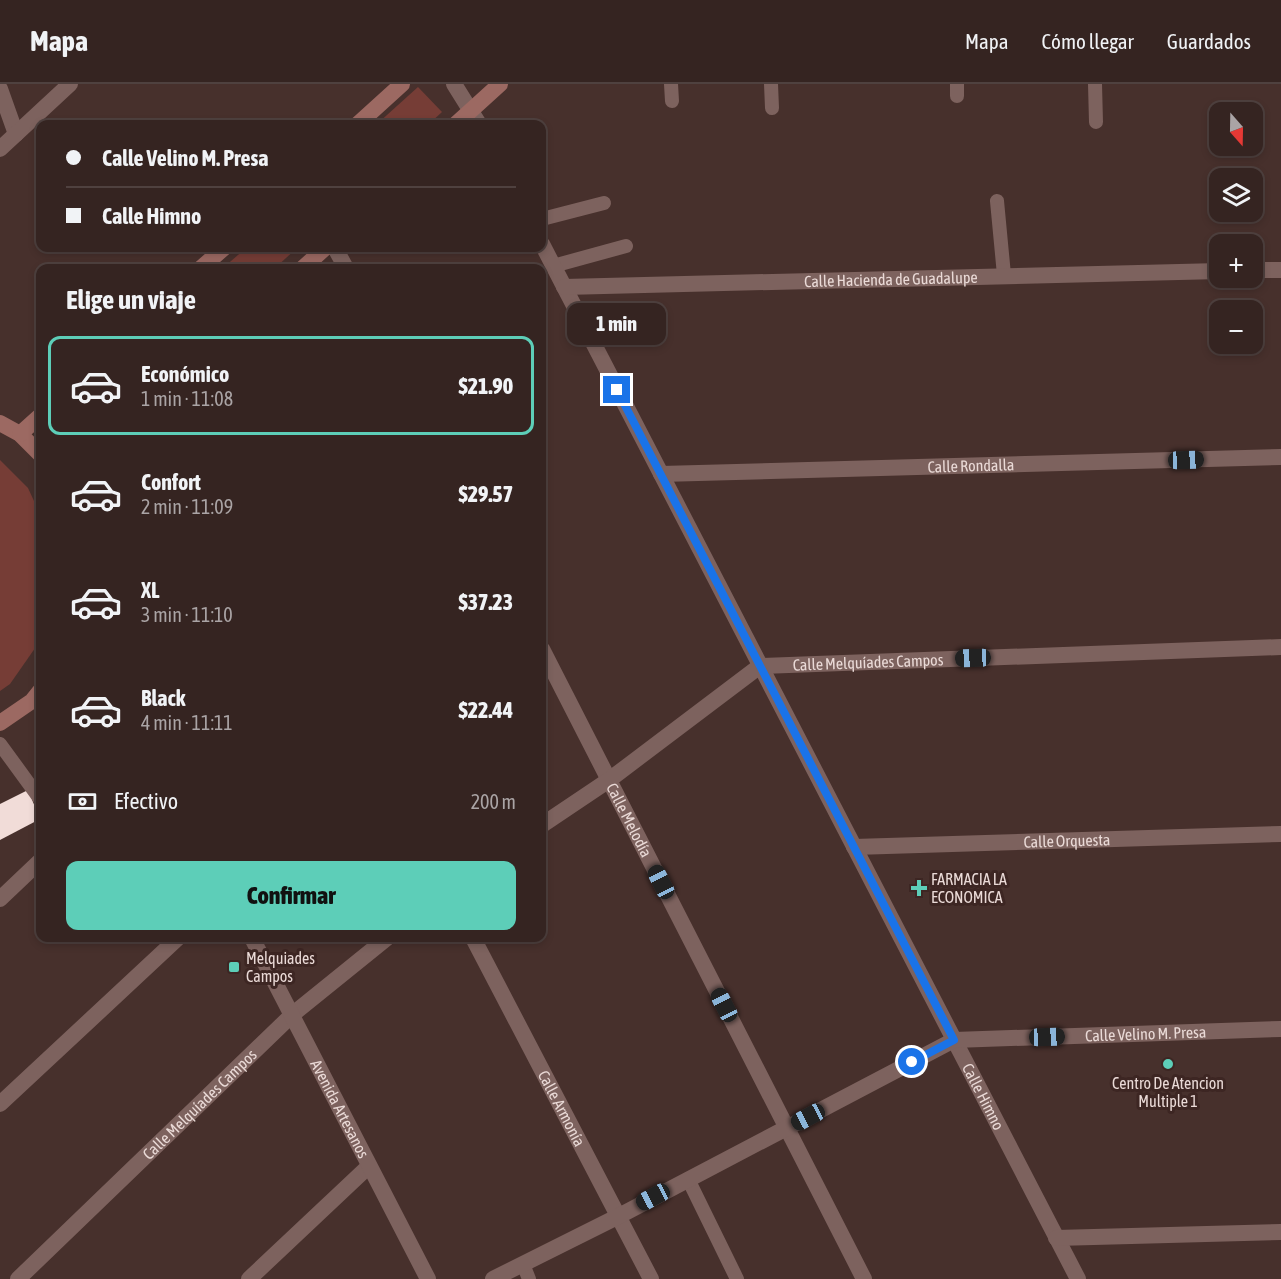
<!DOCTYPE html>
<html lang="es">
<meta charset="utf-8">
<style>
:root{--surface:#352421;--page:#40302e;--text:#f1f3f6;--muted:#aaa4a5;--line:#4f413f;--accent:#5dceb8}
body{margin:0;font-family:"Asap Condensed",sans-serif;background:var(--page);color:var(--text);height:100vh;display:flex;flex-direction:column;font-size:22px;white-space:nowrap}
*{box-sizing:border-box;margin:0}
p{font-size:20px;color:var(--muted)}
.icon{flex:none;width:33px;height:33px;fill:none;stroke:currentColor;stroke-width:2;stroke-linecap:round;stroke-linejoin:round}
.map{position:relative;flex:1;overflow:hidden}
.panel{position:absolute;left:36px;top:180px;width:510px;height:678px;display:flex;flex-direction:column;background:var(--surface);border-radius:12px;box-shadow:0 3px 9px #0003,0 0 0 2px var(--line)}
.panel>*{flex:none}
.guide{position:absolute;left:36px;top:36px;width:510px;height:132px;border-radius:12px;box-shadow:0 3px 9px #0003,0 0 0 2px var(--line);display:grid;align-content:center;height:132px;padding:0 30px;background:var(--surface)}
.needle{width:39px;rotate:160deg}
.fabs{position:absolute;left:1209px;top:18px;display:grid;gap:12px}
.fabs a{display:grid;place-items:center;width:54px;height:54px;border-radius:12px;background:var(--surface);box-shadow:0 3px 9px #0003,0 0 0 2px var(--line);font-size:30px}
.end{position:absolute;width:27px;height:27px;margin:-14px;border:8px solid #1a73e8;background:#fff;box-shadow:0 0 0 3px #fff}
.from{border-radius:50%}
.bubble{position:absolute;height:42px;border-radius:12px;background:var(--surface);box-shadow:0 3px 9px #0003,0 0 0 2px var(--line);font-size:20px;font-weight:800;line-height:42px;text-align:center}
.car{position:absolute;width:18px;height:36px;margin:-18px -9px;border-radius:8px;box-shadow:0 0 4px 2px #0007;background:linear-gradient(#222 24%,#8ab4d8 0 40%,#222 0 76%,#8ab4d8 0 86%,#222 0)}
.guide b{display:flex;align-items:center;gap:21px;height:57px;font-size:22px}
.guide b+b{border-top:2px solid var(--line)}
.guide i{width:15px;height:15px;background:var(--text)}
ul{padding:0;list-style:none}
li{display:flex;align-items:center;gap:18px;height:99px;margin:0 12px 9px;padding:0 18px;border:3px solid transparent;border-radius:12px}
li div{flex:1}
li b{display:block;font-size:22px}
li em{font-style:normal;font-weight:800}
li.selected{border-color:var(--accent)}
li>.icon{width:54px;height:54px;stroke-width:1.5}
h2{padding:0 30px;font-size:27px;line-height:72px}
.pay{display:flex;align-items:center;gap:15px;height:66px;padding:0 30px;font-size:22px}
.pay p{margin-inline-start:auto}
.action{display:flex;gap:12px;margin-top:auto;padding:12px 30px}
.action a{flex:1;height:69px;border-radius:12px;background:var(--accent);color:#111;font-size:24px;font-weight:800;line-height:69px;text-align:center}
header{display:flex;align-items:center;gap:36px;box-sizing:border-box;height:84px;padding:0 30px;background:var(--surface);border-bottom:2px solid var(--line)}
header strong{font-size:28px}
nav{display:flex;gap:33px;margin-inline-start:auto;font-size:21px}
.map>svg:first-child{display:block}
</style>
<header>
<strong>Mapa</strong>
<nav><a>Mapa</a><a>Cómo llegar</a><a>Guardados</a></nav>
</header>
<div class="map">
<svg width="1281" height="1195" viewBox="0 0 1281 1195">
<rect width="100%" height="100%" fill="#47302c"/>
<!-- green -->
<g fill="#763d36">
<polygon points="418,3 442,28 429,40 377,40"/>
<polygon points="246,164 297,164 275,184 223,184"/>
<polygon points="0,376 28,404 40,430 40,557 10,600 0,607"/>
</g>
<!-- building -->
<polygon fill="#f1dcd8" points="28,706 40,735 0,756 0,720"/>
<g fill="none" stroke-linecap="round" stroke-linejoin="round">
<!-- service -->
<g stroke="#7d625e" stroke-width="14">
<polyline points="671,0 672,17"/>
<polyline points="771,0 772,24"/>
<polyline points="957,0 957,12"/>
<polyline points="1095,0 1096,38"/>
<polyline points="997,117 1004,191"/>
<polyline points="542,135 604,119"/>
<polyline points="553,182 626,162"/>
<polyline points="0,660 40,715"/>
<polyline points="688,1095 737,1195"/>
<polyline points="523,1180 529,1195"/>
</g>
<!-- minor -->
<g stroke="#7d625e" stroke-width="16">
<polyline points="454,0 479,40"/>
<polyline points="0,5 16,50"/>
<polyline points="0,65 70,0"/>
<path id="s1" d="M542,160L1078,1195"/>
<polyline points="335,164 346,184"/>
<polyline points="1252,186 1281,186"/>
<path id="s2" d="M564,203L1220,187"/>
<path id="s3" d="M661,390L1281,373"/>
<path id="s4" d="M542,565L864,1195"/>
<path id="s5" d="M542,741L609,696L760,582L1281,563"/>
<path id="s6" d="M854,763L1281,750"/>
<polyline points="0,815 40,777"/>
<path id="s7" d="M473,854L651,1195"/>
<polyline points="0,1020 178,854"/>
<polyline points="1056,1154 1281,1148"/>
<path id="s8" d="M18,1195L293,930L387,854"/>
<polyline points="249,1195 369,1082"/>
</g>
<!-- tertiary -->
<g stroke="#7d625e" stroke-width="16">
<path id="s9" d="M252,854L428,1195"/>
<path id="s10" d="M493,1195L619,1132L954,956L1281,945"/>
</g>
<!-- secondary -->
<g stroke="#9c6962" stroke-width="16">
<polyline points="358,40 402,0"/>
<polyline points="456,40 500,0"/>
<polyline points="201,184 224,164"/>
<polyline points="303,184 325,164"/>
<polyline points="0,339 20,350 40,370"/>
<polyline points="20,350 40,332"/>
<polyline points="0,639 32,617 40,607"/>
</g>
</g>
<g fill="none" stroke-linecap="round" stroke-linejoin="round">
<!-- route -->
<polyline stroke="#1a73e8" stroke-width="8" points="617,306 954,956 912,978"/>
</g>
<!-- markers -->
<g fill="#5dceb8" stroke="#3d2623" stroke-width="2">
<path d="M916 795h6v6h6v6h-6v6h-6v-6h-6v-6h6z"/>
<rect x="228" y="877" width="12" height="12" rx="3"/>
<circle cx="1168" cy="980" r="6"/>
</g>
<g text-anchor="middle" stroke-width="6" stroke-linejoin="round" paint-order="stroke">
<!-- street labels -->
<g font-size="16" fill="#eadad7" stroke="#3d2623">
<text dy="6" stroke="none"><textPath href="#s2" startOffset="327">Calle Hacienda de Guadalupe</textPath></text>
<text dy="6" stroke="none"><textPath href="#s3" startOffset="310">Calle Rondalla</textPath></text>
<text dy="6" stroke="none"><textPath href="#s5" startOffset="378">Calle Melquíades Campos</textPath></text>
<text dy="6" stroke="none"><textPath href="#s4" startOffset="192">Calle Melodía</textPath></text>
<text dy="6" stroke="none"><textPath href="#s6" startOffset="213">Calle Orquesta</textPath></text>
<text dy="6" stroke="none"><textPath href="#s10" startOffset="711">Calle Velino M. Presa</textPath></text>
<text dy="6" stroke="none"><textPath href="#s1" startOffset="960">Calle Himno</textPath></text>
<text dy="6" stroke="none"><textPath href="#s8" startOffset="252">Calle Melquíades Campos</textPath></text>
<text dy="6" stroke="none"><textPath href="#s9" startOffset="192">Avenida Artesanos</textPath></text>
<text dy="6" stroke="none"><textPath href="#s7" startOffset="192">Calle Armonía</textPath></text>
</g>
<!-- poi labels -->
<g font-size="16" fill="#eadad7" stroke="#3d2623" text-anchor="start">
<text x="931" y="801">FARMACIA LA<tspan x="931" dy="18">ECONOMICA</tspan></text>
<text x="246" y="880">Melquiades<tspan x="246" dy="18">Campos</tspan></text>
<text x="1168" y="1005" text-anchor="middle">Centro De Atencion<tspan x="1168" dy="18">Multiple 1</tspan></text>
</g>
</g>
</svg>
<div class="fabs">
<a><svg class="needle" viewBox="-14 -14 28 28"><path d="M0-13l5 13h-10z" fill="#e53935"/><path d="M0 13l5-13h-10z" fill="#aaa4a5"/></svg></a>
<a><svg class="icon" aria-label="layers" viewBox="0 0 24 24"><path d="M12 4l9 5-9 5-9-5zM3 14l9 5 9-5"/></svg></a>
<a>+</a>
<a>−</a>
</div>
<i class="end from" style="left:912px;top:978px"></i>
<i class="end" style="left:617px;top:306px"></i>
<div class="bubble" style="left:567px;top:219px;width:99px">1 min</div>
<i class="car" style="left:1186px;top:376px;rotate:88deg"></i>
<i class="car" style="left:973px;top:574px;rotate:268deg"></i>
<i class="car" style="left:661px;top:798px;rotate:333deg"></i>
<i class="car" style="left:724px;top:921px;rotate:333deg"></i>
<i class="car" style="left:1047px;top:953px;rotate:88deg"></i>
<i class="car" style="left:808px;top:1033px;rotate:242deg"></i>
<i class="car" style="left:653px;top:1113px;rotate:242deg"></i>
<div class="guide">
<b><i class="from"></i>Calle Velino M. Presa</b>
<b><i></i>Calle Himno</b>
</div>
<section class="panel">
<h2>Elige un viaje</h2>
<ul>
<li class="selected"><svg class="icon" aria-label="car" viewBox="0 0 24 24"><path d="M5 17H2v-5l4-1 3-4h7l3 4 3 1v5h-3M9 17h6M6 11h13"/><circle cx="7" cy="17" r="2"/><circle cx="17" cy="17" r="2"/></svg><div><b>Económico</b><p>1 min · 11:08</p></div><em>$21.90</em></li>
<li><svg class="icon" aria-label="car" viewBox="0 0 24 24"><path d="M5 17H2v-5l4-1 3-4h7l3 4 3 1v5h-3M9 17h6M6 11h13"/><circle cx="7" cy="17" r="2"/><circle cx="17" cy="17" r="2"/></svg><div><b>Confort</b><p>2 min · 11:09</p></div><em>$29.57</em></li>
<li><svg class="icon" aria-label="car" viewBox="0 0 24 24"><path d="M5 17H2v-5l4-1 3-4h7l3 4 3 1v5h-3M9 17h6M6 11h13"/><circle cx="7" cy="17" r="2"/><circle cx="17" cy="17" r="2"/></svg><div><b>XL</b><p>3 min · 11:10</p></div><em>$37.23</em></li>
<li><svg class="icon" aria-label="car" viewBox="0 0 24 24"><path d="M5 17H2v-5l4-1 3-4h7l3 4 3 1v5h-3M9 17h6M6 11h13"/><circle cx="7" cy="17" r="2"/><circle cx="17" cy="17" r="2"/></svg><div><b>Black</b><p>4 min · 11:11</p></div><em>$22.44</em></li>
</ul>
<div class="pay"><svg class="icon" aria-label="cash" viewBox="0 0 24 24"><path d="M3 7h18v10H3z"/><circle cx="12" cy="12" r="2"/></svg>Efectivo<p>200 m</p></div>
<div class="action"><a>Confirmar</a></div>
</section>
</div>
